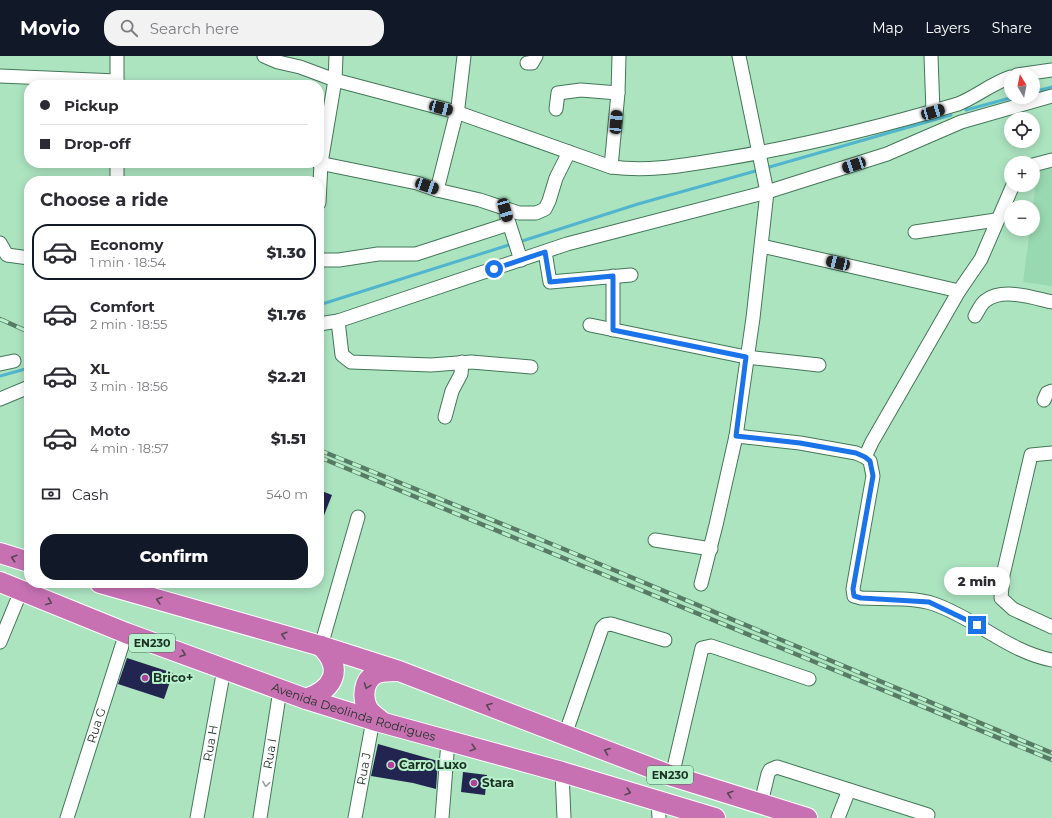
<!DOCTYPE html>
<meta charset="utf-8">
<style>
:root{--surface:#fff;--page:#f2f2f3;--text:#2b2b33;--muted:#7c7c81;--line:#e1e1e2;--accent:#111827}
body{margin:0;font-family:Montserrat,sans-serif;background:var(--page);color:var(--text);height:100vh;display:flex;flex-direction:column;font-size:15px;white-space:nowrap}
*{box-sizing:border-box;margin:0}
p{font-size:13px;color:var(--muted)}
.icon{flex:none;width:22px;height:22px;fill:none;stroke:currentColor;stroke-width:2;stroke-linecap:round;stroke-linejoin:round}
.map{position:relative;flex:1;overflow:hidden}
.drawer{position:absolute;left:24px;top:120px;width:300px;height:412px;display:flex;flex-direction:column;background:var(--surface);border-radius:16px;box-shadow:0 2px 10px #0003}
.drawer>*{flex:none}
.banner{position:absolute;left:24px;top:24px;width:300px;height:88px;border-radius:16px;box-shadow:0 2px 10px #0003;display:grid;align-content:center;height:88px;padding:0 16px;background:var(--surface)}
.needle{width:26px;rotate:350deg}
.tools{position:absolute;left:1004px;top:12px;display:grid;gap:8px}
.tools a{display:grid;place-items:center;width:36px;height:36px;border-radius:50%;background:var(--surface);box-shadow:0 2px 10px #0003;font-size:20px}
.end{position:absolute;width:18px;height:18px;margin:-9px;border:5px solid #1a73e8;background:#fff;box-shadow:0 0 0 2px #fff}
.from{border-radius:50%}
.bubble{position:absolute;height:28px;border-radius:14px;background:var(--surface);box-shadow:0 2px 10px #0003;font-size:13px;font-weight:800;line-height:28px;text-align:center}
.car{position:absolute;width:12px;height:24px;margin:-12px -6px;border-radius:5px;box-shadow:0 0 3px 1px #0007;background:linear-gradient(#222 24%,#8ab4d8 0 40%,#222 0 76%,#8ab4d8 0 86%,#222 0)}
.banner b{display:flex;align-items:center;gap:14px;height:38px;font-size:15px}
.banner b+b{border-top:1px solid var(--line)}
.banner i{width:10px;height:10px;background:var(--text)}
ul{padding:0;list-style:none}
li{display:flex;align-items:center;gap:12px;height:56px;margin:0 8px 6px;padding:0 8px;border:2px solid transparent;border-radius:16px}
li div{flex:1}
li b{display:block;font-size:15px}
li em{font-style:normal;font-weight:800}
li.on{border-color:var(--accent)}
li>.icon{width:36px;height:36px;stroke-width:1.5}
h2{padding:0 16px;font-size:18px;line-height:48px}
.pay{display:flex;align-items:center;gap:10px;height:44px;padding:0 16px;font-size:15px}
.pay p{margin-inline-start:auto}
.button{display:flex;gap:8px;margin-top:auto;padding:8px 16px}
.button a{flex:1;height:46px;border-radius:16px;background:var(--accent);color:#fff;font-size:16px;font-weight:800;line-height:46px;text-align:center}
header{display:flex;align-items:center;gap:24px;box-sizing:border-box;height:56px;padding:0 20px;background:var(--accent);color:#fff}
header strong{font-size:19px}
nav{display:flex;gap:22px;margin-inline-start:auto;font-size:14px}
.search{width:280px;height:36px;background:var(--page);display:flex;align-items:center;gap:10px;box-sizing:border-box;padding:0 14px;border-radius:16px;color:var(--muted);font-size:15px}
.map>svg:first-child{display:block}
</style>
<header>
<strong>Movio</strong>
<div class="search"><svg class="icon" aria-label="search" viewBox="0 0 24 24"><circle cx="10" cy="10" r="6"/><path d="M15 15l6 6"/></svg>Search here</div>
<nav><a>Map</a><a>Layers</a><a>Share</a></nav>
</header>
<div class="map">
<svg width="1052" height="762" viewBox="0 0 1052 762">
<rect width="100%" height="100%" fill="#ace4c0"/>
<!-- built -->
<polygon fill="#99d9b1" points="1052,109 1052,230 1023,226 1030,173 1033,173 1033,151 1037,113"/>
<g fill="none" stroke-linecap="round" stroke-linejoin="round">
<!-- stream -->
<g stroke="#51b5ce" stroke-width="3">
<polyline points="1033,36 1052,31"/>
<polyline points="966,54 1014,41"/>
<polyline points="766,112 951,59"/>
<polyline points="519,186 638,148 759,114"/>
<polyline points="319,249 512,188"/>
<polyline points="0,320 29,312"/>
</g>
</g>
<!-- building -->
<g fill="#21254f">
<polygon points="319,434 332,439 319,472"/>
<polygon points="127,602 173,617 164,643 118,628"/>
<polygon points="378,688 438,705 436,733 413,727 371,720"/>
<polygon points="463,716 487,719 485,739 461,736"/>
</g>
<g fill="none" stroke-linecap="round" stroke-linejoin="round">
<defs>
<g id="minor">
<polyline points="117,0 117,29"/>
<path d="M264,0L278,6L300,11L335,24L456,56L611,111C652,116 684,109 723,103C803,90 880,71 958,48C976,41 992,27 1011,21"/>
<polyline points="931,0 933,56"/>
<polyline points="527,7 532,7 536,0"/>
<polyline points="1017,19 1052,14"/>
<polyline points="0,20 117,25"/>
<polyline points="556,53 558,37 581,34 618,37"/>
<polyline points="319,107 417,127 437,134 458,51 464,0"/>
<polyline points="1033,109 1052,104"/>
<polyline points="611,111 618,37 619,0"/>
<polyline points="117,125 117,107"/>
<polyline points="437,134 480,144 519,157 536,157 545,153 549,145 556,122 569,96"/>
<polyline points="319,147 321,107 335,24 336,0"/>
<polyline points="507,161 521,204"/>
<polyline points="915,176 996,164"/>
<polyline points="0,187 7,199 29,202"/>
<polyline points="762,190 959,235"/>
<polyline points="545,196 550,226 631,219"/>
<polyline points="319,204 339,204 378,198 416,198 509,168"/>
<path d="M975,260C978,255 981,248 985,245C1003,231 1033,242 1052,246"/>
<polyline points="338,265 342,299 351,306 431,309 471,306 531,311"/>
<polyline points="319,268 338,265 567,188 767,136 887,98 961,66 1052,40"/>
<polyline points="590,269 746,301 819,309"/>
<polyline points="613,274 613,220"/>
<polyline points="0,308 14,305"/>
<polyline points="0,343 29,331"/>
<polyline points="1044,344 1047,337 1052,335"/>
<polyline points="445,361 452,335 461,318 462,306"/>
<path d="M736,380L800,387L856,397L865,401L870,405L873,420L853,533L854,540L861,542C882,543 914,541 934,548C975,562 1009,596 1052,604"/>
<polyline points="1052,397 1031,399 1003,519 1001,542 1013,553 1052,571"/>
<polyline points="865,401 872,386 959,235 981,203 1013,129"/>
<polyline points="655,484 711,493"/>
<polyline points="701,528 716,469 736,380 753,262 767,136 739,0"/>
<polyline points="0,586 21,535"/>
<polyline points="321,590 358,461"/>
<polyline points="565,679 602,572 605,569 611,568 665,584"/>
<polyline points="562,716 564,762"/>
<polyline points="672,720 702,592 711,590 809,623"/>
<polyline points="658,746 659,762"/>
<polyline points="761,747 768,718 770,714 777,711 928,759"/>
<path id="s1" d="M67,762L126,577"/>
<path id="s2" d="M197,762L224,613"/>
<path id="s3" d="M260,762L280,634"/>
<path id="s4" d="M355,762L373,664"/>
<polyline points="442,762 448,685"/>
<polyline points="838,762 849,734"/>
</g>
<g id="highway">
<polyline points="0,497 29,506"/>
<path id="s5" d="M0,526L126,577L306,643L373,664L562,716L715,762"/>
<polyline points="100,527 321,590 399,615 672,720 807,762"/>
<path d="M306,643C334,633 344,613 321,590"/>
<path d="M382,666C378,662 371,658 368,653C362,642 363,625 375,618C381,615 390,615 397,615"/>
</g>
</defs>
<!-- minor casing -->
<use href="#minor" stroke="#437758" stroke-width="15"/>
<!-- highway casing -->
<use href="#highway" stroke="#fff" stroke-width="22"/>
<!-- minor -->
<use href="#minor" stroke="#fff" stroke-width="13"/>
<!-- highway -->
<use href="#highway" stroke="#c771b3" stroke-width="20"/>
<defs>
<g id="rail">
<polyline points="0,263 29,276"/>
<polyline points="319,394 554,489 1052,697"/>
<polyline points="319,401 1052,704"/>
</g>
</defs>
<!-- rail casing -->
<use href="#rail" stroke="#577b64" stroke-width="4.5"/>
<!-- rail -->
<use href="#rail" stroke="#b9f1cd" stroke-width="3" stroke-dasharray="9" stroke-linecap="butt"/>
</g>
<!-- one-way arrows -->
<defs><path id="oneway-chevron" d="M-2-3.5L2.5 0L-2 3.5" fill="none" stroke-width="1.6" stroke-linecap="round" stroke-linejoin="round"/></defs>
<g stroke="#574756">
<use href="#oneway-chevron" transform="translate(14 502) rotate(-162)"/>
<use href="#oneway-chevron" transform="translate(159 544) rotate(-164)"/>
<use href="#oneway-chevron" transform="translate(49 546) rotate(22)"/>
<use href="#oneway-chevron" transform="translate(284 579) rotate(-164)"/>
<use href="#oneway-chevron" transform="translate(183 598) rotate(20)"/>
<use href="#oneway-chevron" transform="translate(367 630) rotate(111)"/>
<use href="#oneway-chevron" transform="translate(489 650) rotate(-159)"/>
<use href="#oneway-chevron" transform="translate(473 692) rotate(15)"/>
<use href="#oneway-chevron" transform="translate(607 695) rotate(-159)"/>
<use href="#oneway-chevron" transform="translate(628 736) rotate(17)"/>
<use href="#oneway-chevron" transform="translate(730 738) rotate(-163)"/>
</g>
<use stroke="#98a29c" href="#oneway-chevron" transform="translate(266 728) rotate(99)"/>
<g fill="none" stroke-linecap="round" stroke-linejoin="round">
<!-- route -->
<polyline stroke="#1a73e8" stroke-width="5" points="494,213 545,196 550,226 613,220 613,274 746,301 736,380 800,387 856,397 865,401 870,405 873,420 853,533 854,540 861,542 929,546 977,569"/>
</g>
<!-- markers -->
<g fill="#b1409b" stroke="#b9f1cd" stroke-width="1.5">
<circle cx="145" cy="622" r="4"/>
<circle cx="391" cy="709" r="4"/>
<circle cx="474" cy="727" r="4"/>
</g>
<g text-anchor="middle" stroke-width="4" stroke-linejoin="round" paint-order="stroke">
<!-- shield labels -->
<g fill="#b9f1cd" stroke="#4a6b57" stroke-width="1">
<rect x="129" y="578" width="46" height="18" rx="3"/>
<rect x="647" y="710" width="46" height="18" rx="3"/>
</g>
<g font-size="11" font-weight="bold" fill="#1b3124">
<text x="152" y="591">EN230</text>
<text x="670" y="723">EN230</text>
</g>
<!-- poi labels -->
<g font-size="12" font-weight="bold" fill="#1b3124" stroke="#b9f1cd" text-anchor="start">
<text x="153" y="626">Brico+</text>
<text x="399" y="713">Carro Luxo</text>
<text x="482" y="731">Stara</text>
</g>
<!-- street labels -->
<g font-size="12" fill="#1b3124" stroke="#b9f1cd">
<text dy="4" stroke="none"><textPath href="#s5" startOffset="377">Avenida Deolinda Rodrigues</textPath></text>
<text dy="4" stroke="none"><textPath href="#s1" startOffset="97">Rua G</textPath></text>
<text dy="4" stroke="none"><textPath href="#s2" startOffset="76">Rua H</textPath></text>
<text dy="4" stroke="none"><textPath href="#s3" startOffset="65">Rua I</textPath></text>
<text dy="4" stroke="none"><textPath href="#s4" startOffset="50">Rua J</textPath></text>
</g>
</g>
</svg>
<div class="tools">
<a><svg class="needle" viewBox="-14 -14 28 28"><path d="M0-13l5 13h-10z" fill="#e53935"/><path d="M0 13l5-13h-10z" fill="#7c7c81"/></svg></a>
<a><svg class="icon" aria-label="locate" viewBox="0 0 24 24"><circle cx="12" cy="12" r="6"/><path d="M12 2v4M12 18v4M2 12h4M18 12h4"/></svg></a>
<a>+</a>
<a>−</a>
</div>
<i class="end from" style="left:494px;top:213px"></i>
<i class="end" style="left:977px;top:569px"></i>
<div class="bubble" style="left:944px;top:511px;width:66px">2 min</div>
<i class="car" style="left:441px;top:52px;rotate:105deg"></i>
<i class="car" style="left:933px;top:56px;rotate:74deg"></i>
<i class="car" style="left:616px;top:66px;rotate:5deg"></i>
<i class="car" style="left:854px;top:109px;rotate:252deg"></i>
<i class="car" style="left:427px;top:130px;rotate:109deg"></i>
<i class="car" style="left:505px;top:154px;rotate:164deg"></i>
<i class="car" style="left:838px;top:207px;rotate:283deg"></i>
<div class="banner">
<b><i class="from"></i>Pickup</b>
<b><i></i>Drop-off</b>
</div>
<section class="drawer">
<h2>Choose a ride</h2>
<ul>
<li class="on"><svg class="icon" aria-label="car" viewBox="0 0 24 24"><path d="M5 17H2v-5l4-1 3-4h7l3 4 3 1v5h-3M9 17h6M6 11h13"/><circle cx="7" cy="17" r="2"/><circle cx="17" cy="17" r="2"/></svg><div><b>Economy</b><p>1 min · 18:54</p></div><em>$1.30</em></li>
<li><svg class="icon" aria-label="car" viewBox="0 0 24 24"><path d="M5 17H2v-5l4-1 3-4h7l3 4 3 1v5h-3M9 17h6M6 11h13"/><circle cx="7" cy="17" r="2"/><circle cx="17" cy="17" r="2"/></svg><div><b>Comfort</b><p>2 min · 18:55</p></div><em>$1.76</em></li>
<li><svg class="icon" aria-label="car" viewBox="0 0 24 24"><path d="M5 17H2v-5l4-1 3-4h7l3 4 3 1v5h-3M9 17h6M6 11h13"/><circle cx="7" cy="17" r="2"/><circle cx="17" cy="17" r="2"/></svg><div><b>XL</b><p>3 min · 18:56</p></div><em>$2.21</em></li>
<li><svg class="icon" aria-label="car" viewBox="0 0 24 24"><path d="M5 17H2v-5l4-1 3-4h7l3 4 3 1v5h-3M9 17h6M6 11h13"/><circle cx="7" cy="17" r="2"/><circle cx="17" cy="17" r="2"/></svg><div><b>Moto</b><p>4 min · 18:57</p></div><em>$1.51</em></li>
</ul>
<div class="pay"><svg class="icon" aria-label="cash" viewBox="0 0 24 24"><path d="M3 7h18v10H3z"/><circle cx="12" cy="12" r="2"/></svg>Cash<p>540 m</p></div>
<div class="button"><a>Confirm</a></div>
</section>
</div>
